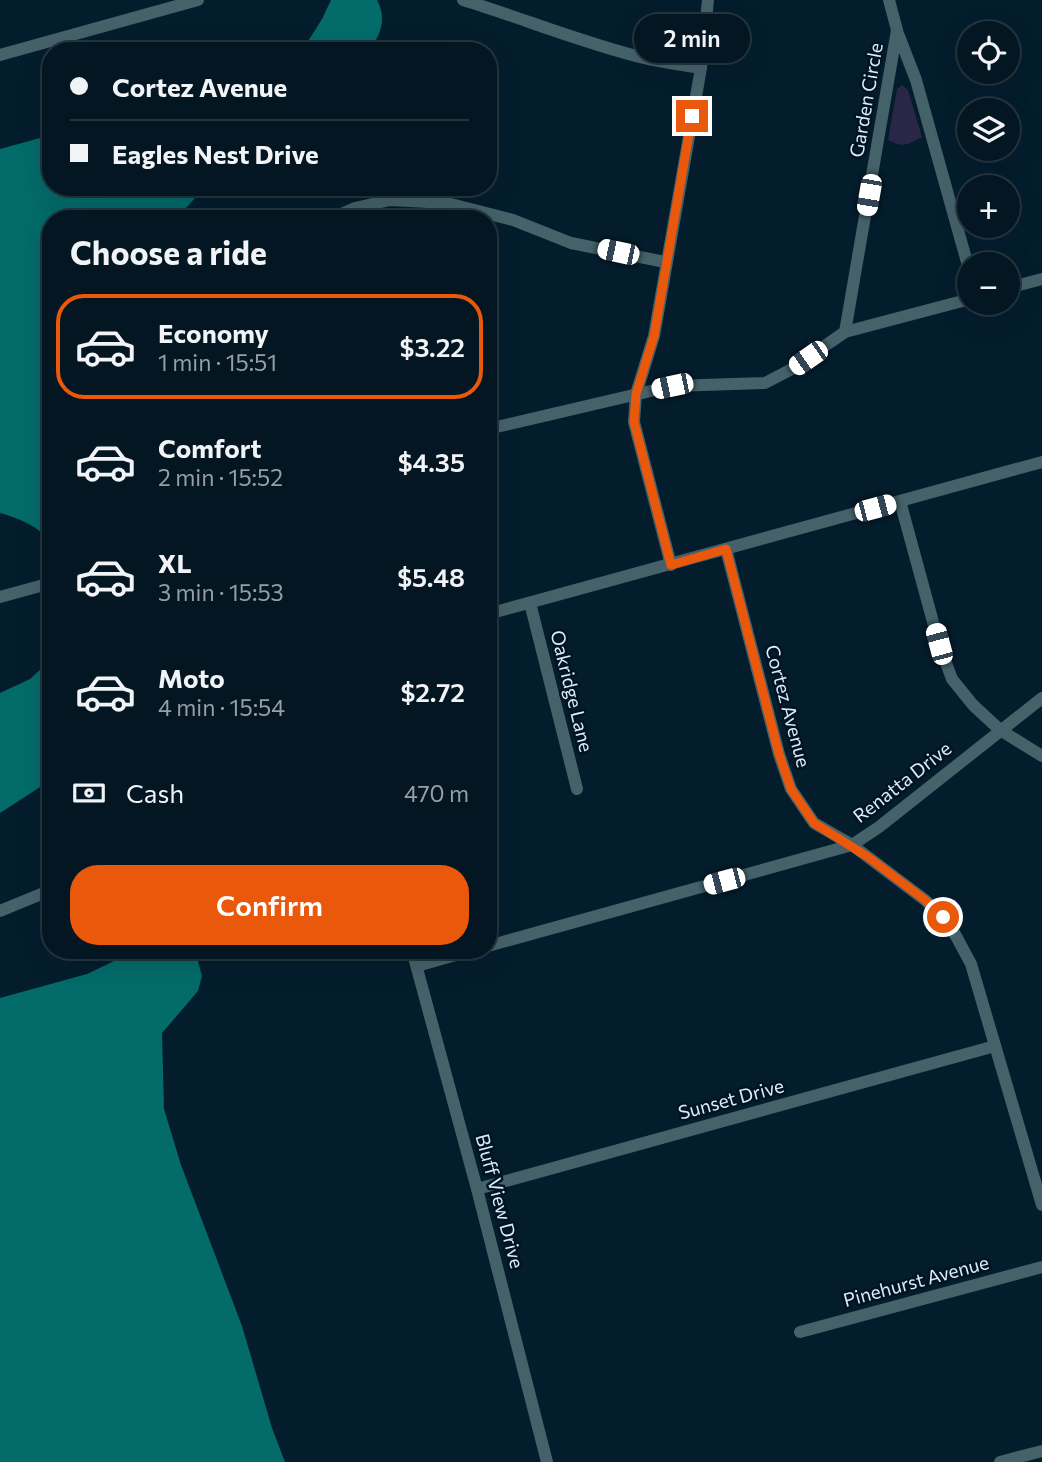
<!DOCTYPE html>
<meta charset="utf-8">
<style>
:root{--surface:#031622;--page:#11232f;--text:#f1f3f6;--muted:#979fa5;--line:#243540;--accent:#ea580c}
body{margin:0;font-family:Commissioner,sans-serif;background:var(--page);color:var(--text);height:100vh;display:flex;flex-direction:column;font-size:26px;white-space:nowrap}
*{box-sizing:border-box;margin:0}
p{font-size:23px;color:var(--muted)}
.icon{flex:none;width:38px;height:38px;fill:none;stroke:currentColor;stroke-width:2;stroke-linecap:round;stroke-linejoin:round}
.map{position:relative;flex:1;overflow:hidden}
.side{position:absolute;left:42px;top:210px;width:455px;height:749px;display:flex;flex-direction:column;background:var(--surface);border-radius:28px;box-shadow:0 7px 28px #0002,0 0 0 2px var(--line)}
.side>*{flex:none}
.banner{position:absolute;left:42px;top:42px;width:455px;height:154px;border-radius:28px;box-shadow:0 7px 28px #0002,0 0 0 2px var(--line);display:grid;align-content:center;height:154px;padding:0 28px;background:var(--surface)}
.controls{position:absolute;left:957px;top:21px;display:grid;gap:14px}
.controls a{display:grid;place-items:center;width:63px;height:63px;border-radius:50%;background:var(--surface);box-shadow:0 7px 28px #0002,0 0 0 2px var(--line);font-size:35px}
.end{position:absolute;width:32px;height:32px;margin:-16px;border:9px solid #ea580c;background:#fff;box-shadow:0 0 0 4px #fff}
.from{border-radius:50%}
.bubble{position:absolute;height:49px;border-radius:24px;background:var(--surface);box-shadow:0 7px 28px #0002,0 0 0 2px var(--line);font-size:23px;font-weight:600;line-height:49px;text-align:center}
.car{position:absolute;width:21px;height:42px;margin:-21px -10px;border-radius:9px;box-shadow:0 0 5px 2px #0007;background:linear-gradient(#fff 24%,#345 0 40%,#fff 0 76%,#345 0 86%,#fff 0)}
.banner b{display:flex;align-items:center;gap:24px;height:66px;font-size:26px}
.banner b+b{border-top:2px solid var(--line)}
.banner i{width:18px;height:18px;background:var(--text)}
ul{padding:0;list-style:none}
li{display:flex;align-items:center;gap:21px;height:105px;margin:0 14px 10px;padding:0 14px;border:4px solid transparent;border-radius:28px}
li div{flex:1}
li b{display:block;font-size:26px}
li em{font-style:normal;font-weight:600}
li.active{border-color:var(--accent)}
li>.icon{width:63px;height:63px;stroke-width:1.5}
h2{padding:0 28px;font-size:32px;line-height:84px}
.pay{display:flex;align-items:center;gap:18px;height:77px;padding:0 28px;font-size:26px}
.pay p{margin-inline-start:auto}
.primary-button{display:flex;gap:14px;margin-top:auto;padding:14px 28px}
.primary-button a{flex:1;height:80px;border-radius:28px;background:var(--accent);color:#fff;font-size:28px;font-weight:600;line-height:80px;text-align:center}
.map>svg:first-child{display:block}
</style>
<div class="map">
<svg width="1042" height="1462" viewBox="0 0 1042 1462">
<rect width="100%" height="100%" fill="#041d2d"/>
<!-- green -->
<path fill="#292648" d="M902,85L908,90L922,137C908,145 902,148 888,140L897,89Z"/>
<!-- water -->
<g fill="#036b6a">
<path d="M331,0H377C387,19 381,34 369,51H302L322,19Z"/>
<path d="M51,135V187H205L176,219H51V542C38,526 19,518 0,513V149Z"/>
<polygon points="51,660 51,780 0,813 0,693 30,679"/>
<polygon points="137,950 195,950 202,976 198,991 162,1033 164,1109 181,1165 242,1326 272,1428 285,1462 0,1462 0,998 87,974"/>
</g>
<g fill="none" stroke-linecap="round" stroke-linejoin="round">
<!-- minor -->
<g stroke="#45626a" stroke-width="12">
<path d="M463,0C525,19 585,44 648,59C665,63 684,65 701,68"/>
<polyline points="897,31 916,80 970,273"/>
<polyline points="0,55 198,0"/>
<polyline points="330,219 355,208 390,200 447,203 513,220 571,243 665,262"/>
<polyline points="1008,288 1042,279"/>
<polyline points="845,332 897,30 889,0"/>
<polyline points="488,429 672,386 765,383 790,370 845,332 970,299"/>
<polyline points="900,501 939,644 952,679 973,705 1000,730 1042,756"/>
<polyline points="726,549 779,754 791,789 814,823 852,845 925,900 943,917 956,936 971,964 1042,1205"/>
<polyline points="671,565 634,422 636,394 654,336 701,68 708,0"/>
<polyline points="0,597 51,583"/>
<polyline points="530,603 577,789"/>
<polyline points="488,614 1042,462"/>
<polyline points="0,911 51,890"/>
<polyline points="488,946 852,845 879,827 1042,698"/>
<polyline points="412,950 477,1189 547,1462"/>
<polyline points="417,966 473,950"/>
<polyline points="477,1189 995,1046"/>
<polyline points="800,1332 1042,1267"/>
<polyline points="1000,1462 1042,1451"/>
</g>
</g>
<g fill="none" stroke-linecap="round" stroke-linejoin="round">
<!-- route -->
<polyline stroke="#ea580c" stroke-width="9" points="692,116 654,336 636,394 634,422 671,565 726,549 779,754 791,789 814,823 868,857 925,900 943,917"/>
</g>
<g text-anchor="middle" stroke-width="5" stroke-linejoin="round" paint-order="stroke">
<!-- street labels -->
<g font-size="19" fill="#ddecf8" stroke="#001423">
<text transform="translate(866 100) rotate(-80)" y="7">Garden Circle</text>
<text transform="translate(572 691) rotate(76)" y="7">Oakridge Lane</text>
<text transform="translate(788 706) rotate(75)" y="7">Cortez Avenue</text>
<text transform="translate(902 782) rotate(-38)" y="7">Renatta Drive</text>
<text transform="translate(731 1099) rotate(-15)" y="7">Sunset Drive</text>
<text transform="translate(500 1201) rotate(75)" y="7">Bluff View Drive</text>
<text transform="translate(916 1281) rotate(-15)" y="7">Pinehurst Avenue</text>
</g>
</g>
</svg>
<div class="controls">
<a><svg class="icon" aria-label="locate" viewBox="0 0 24 24"><circle cx="12" cy="12" r="6"/><path d="M12 2v4M12 18v4M2 12h4M18 12h4"/></svg></a>
<a><svg class="icon" aria-label="layers" viewBox="0 0 24 24"><path d="M12 4l9 5-9 5-9-5zM3 14l9 5 9-5"/></svg></a>
<a>+</a>
<a>−</a>
</div>
<i class="end from" style="left:943px;top:917px"></i>
<i class="end" style="left:692px;top:116px"></i>
<div class="bubble" style="left:634px;top:14px;width:116px">2 min</div>
<i class="car" style="left:869px;top:195px;rotate:190deg"></i>
<i class="car" style="left:618px;top:252px;rotate:282deg"></i>
<i class="car" style="left:808px;top:358px;rotate:235deg"></i>
<i class="car" style="left:672px;top:386px;rotate:258deg"></i>
<i class="car" style="left:875px;top:508px;rotate:75deg"></i>
<i class="car" style="left:939px;top:644px;rotate:345deg"></i>
<i class="car" style="left:724px;top:881px;rotate:255deg"></i>
<div class="banner">
<b><i class="from"></i>Cortez Avenue</b>
<b><i></i>Eagles Nest Drive</b>
</div>
<section class="side">
<h2>Choose a ride</h2>
<ul>
<li class="active"><svg class="icon" aria-label="car" viewBox="0 0 24 24"><path d="M5 17H2v-5l4-1 3-4h7l3 4 3 1v5h-3M9 17h6M6 11h13"/><circle cx="7" cy="17" r="2"/><circle cx="17" cy="17" r="2"/></svg><div><b>Economy</b><p>1 min · 15:51</p></div><em>$3.22</em></li>
<li><svg class="icon" aria-label="car" viewBox="0 0 24 24"><path d="M5 17H2v-5l4-1 3-4h7l3 4 3 1v5h-3M9 17h6M6 11h13"/><circle cx="7" cy="17" r="2"/><circle cx="17" cy="17" r="2"/></svg><div><b>Comfort</b><p>2 min · 15:52</p></div><em>$4.35</em></li>
<li><svg class="icon" aria-label="car" viewBox="0 0 24 24"><path d="M5 17H2v-5l4-1 3-4h7l3 4 3 1v5h-3M9 17h6M6 11h13"/><circle cx="7" cy="17" r="2"/><circle cx="17" cy="17" r="2"/></svg><div><b>XL</b><p>3 min · 15:53</p></div><em>$5.48</em></li>
<li><svg class="icon" aria-label="car" viewBox="0 0 24 24"><path d="M5 17H2v-5l4-1 3-4h7l3 4 3 1v5h-3M9 17h6M6 11h13"/><circle cx="7" cy="17" r="2"/><circle cx="17" cy="17" r="2"/></svg><div><b>Moto</b><p>4 min · 15:54</p></div><em>$2.72</em></li>
</ul>
<div class="pay"><svg class="icon" aria-label="cash" viewBox="0 0 24 24"><path d="M3 7h18v10H3z"/><circle cx="12" cy="12" r="2"/></svg>Cash<p>470 m</p></div>
<div class="primary-button"><a>Confirm</a></div>
</section>
</div>
